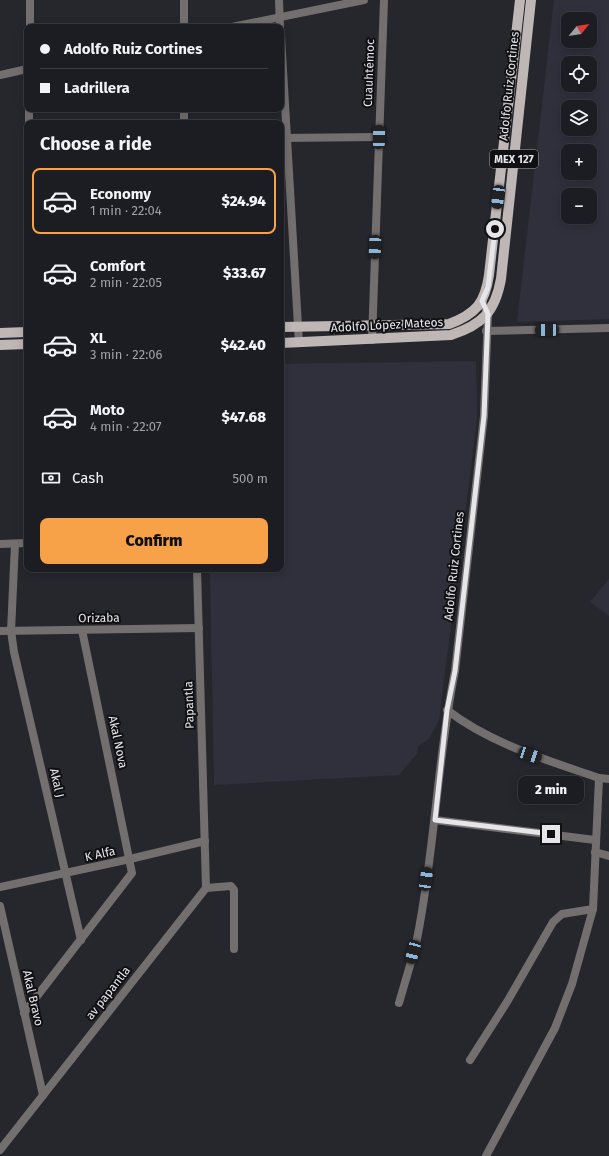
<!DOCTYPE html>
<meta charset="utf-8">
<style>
:root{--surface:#1c1d22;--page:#25262a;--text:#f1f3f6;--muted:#a0a2a5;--line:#3a3b40;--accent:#f7a149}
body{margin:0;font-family:"Fira Sans",sans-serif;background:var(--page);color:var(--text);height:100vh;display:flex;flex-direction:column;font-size:15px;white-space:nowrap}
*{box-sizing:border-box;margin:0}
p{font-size:13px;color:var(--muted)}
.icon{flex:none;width:22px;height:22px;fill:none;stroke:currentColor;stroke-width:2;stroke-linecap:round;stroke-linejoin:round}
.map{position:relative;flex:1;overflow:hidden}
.panel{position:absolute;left:24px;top:120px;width:260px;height:452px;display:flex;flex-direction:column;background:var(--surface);border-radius:8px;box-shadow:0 2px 10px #0003,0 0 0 1px var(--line)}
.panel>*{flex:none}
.top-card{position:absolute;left:24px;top:24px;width:260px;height:88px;border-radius:8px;box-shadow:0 2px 10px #0003,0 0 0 1px var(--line);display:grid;align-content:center;height:88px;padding:0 16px;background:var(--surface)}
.needle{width:26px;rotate:60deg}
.tools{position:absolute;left:561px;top:12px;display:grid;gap:8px}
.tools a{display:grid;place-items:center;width:36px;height:36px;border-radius:8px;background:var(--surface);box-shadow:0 2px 10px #0003,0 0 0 1px var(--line);font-size:20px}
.end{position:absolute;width:18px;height:18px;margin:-9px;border:5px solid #e5e5ea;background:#111;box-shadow:0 0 0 2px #111}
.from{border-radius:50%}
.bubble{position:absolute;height:28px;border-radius:8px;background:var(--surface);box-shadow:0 2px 10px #0003,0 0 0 1px var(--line);font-size:13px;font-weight:800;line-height:28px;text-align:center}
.car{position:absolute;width:12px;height:24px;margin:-12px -6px;border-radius:5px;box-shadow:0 0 3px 1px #0007;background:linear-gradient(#222 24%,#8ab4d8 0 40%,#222 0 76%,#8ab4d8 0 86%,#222 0)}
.top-card b{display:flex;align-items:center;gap:14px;height:38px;font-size:15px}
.top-card b+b{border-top:1px solid var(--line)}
.top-card i{width:10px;height:10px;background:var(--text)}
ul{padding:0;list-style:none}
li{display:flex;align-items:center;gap:12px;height:66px;margin:0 8px 6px;padding:0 8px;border:2px solid transparent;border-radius:8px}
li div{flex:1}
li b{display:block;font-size:15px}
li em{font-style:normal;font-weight:800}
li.current{border-color:var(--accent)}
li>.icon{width:36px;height:36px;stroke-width:1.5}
h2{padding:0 16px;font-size:18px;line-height:48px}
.pay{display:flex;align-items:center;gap:10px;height:44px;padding:0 16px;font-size:15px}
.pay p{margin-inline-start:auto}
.primary-button{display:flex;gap:8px;margin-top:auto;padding:8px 16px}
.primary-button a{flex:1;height:46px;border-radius:8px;background:var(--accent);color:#111;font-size:16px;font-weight:800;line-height:46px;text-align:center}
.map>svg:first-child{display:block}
</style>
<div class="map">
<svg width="609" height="1156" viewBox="0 0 609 1156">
<rect width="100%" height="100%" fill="#26272d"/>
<!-- built -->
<g fill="#2f303c" fill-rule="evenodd">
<path d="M554,0H609V319L517,322ZM568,19H590V41H568ZM568,63H590V85H568ZM568,107H590V129H568ZM568,151H590V173H568ZM568,195H590V217H568Z"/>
<polygon points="476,361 477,420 439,720 429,739 418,746 417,754 399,775 214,785 210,569 281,569 281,364"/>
<polygon points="609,579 609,616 590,602"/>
</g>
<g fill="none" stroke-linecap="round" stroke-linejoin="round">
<!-- street -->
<g stroke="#736f6e" stroke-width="8">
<polyline points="184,0 184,27"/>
<polyline points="279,0 280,27"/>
<polyline points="30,27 30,0"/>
<polyline points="232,27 364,0"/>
<polyline points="281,36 299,343"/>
<polyline points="0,75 27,69"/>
<polyline points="29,109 29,123"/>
<polyline points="184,123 184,109"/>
<polyline points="281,138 379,137"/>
<polyline points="486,331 609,328"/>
<polyline points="372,340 384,0"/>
<polyline points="0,544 27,543"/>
<polyline points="15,544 11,631 14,652 81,940"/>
<polyline points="0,631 199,628"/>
<path d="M447,710C491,744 547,760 599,778L609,779"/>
<polyline points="435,820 595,840"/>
<polyline points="595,852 609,856"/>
<polyline points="0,887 130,859 205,841"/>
<polyline points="206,888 231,886 234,890 234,949"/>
<polyline points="0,906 43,1095"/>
<path d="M399,1003C405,982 412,960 417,939C435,850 437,759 455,671L484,416L488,314L482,301"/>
<polyline points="24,1013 132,873 82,630"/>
<polyline points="470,1060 507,1002 553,922 562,914 593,909 599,778"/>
<polyline points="0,1150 206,888 197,569"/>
<polyline points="486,1156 555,1028 572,984 593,909"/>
</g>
<!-- primary -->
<g stroke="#bfb7b6" stroke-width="10">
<path d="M281,327L449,324C476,314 485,303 489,275L520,0"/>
<polyline points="0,333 27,332"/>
<path d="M281,343L451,335C482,325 495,312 501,279L531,0"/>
<polyline points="0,345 27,344"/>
</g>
</g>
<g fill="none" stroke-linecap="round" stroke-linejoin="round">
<!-- route -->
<polyline stroke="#e5e5ea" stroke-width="5" points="495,229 488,287 482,301 488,314 484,416 455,671 447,710 435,820 551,834"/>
</g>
<g text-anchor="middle" stroke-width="4" stroke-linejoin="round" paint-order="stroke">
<!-- shield labels -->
<rect fill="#101013" stroke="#a5a5aa" stroke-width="1" x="490" y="150" width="48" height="18" rx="3"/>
<g font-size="11" font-weight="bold" fill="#e5e5ea">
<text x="514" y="163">MEX 127</text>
</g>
<!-- street labels -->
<g font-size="12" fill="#e5e5ea" stroke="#101013">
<text transform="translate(369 73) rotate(-88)" y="4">Cuauhtémoc</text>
<text transform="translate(509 86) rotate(-84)" y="4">Adolfo Ruiz Cortines</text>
<text transform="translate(387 325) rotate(-3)" y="4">Adolfo López Mateos</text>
<text transform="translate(454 566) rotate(-84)" y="4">Adolfo Ruiz Cortines</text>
<text transform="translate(99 618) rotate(-1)" y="4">Orizaba</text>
<text transform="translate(189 705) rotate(-92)" y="4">Papantla</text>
<text transform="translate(118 742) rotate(78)" y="4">Akal Nova</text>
<text transform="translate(57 783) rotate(77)" y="4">Akal J</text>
<text transform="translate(100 854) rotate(-12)" y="4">K Alfa</text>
<text transform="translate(108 993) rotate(-52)" y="4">av papantla</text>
<text transform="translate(33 998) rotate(77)" y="4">Akal Bravo</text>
</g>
</g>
</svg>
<div class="tools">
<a><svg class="needle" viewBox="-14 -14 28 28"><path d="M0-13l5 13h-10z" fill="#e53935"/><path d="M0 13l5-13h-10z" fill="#a0a2a5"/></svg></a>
<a><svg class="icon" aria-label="locate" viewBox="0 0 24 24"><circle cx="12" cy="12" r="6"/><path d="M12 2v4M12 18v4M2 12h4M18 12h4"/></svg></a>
<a><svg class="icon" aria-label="layers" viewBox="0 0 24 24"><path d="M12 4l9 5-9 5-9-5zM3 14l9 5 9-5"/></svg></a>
<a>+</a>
<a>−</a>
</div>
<i class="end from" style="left:495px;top:229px"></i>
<i class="end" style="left:551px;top:834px"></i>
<div class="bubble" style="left:518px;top:776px;width:66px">2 min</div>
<i class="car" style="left:379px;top:137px;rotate:1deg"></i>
<i class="car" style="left:498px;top:197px;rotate:187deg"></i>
<i class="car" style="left:375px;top:247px;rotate:182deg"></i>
<i class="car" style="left:547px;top:330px;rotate:269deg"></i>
<i class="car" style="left:530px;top:755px;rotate:109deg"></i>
<i class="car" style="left:426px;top:879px;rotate:8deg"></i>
<i class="car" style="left:413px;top:952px;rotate:195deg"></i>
<div class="top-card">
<b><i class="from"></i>Adolfo Ruiz Cortines</b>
<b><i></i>Ladrillera</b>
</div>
<section class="panel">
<h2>Choose a ride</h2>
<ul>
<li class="current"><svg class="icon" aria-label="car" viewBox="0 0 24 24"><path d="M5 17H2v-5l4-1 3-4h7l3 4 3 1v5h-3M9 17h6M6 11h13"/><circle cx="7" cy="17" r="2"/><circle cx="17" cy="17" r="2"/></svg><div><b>Economy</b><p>1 min · 22:04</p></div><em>$24.94</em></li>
<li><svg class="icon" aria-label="car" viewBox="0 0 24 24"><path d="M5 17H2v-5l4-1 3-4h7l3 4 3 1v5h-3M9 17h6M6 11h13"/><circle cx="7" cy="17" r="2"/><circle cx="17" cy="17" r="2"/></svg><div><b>Comfort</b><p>2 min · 22:05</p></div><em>$33.67</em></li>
<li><svg class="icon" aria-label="car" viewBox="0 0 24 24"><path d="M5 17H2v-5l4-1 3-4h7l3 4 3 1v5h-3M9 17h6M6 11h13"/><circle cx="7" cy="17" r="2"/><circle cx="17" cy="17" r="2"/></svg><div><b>XL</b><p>3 min · 22:06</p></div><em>$42.40</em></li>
<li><svg class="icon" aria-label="car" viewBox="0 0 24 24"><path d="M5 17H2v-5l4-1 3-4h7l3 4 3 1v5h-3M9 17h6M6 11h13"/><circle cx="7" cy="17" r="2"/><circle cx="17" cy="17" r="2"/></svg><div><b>Moto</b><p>4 min · 22:07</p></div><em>$47.68</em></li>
</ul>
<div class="pay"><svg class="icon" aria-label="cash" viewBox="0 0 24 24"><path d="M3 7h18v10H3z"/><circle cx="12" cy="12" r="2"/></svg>Cash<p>500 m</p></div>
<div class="primary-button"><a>Confirm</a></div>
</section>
</div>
